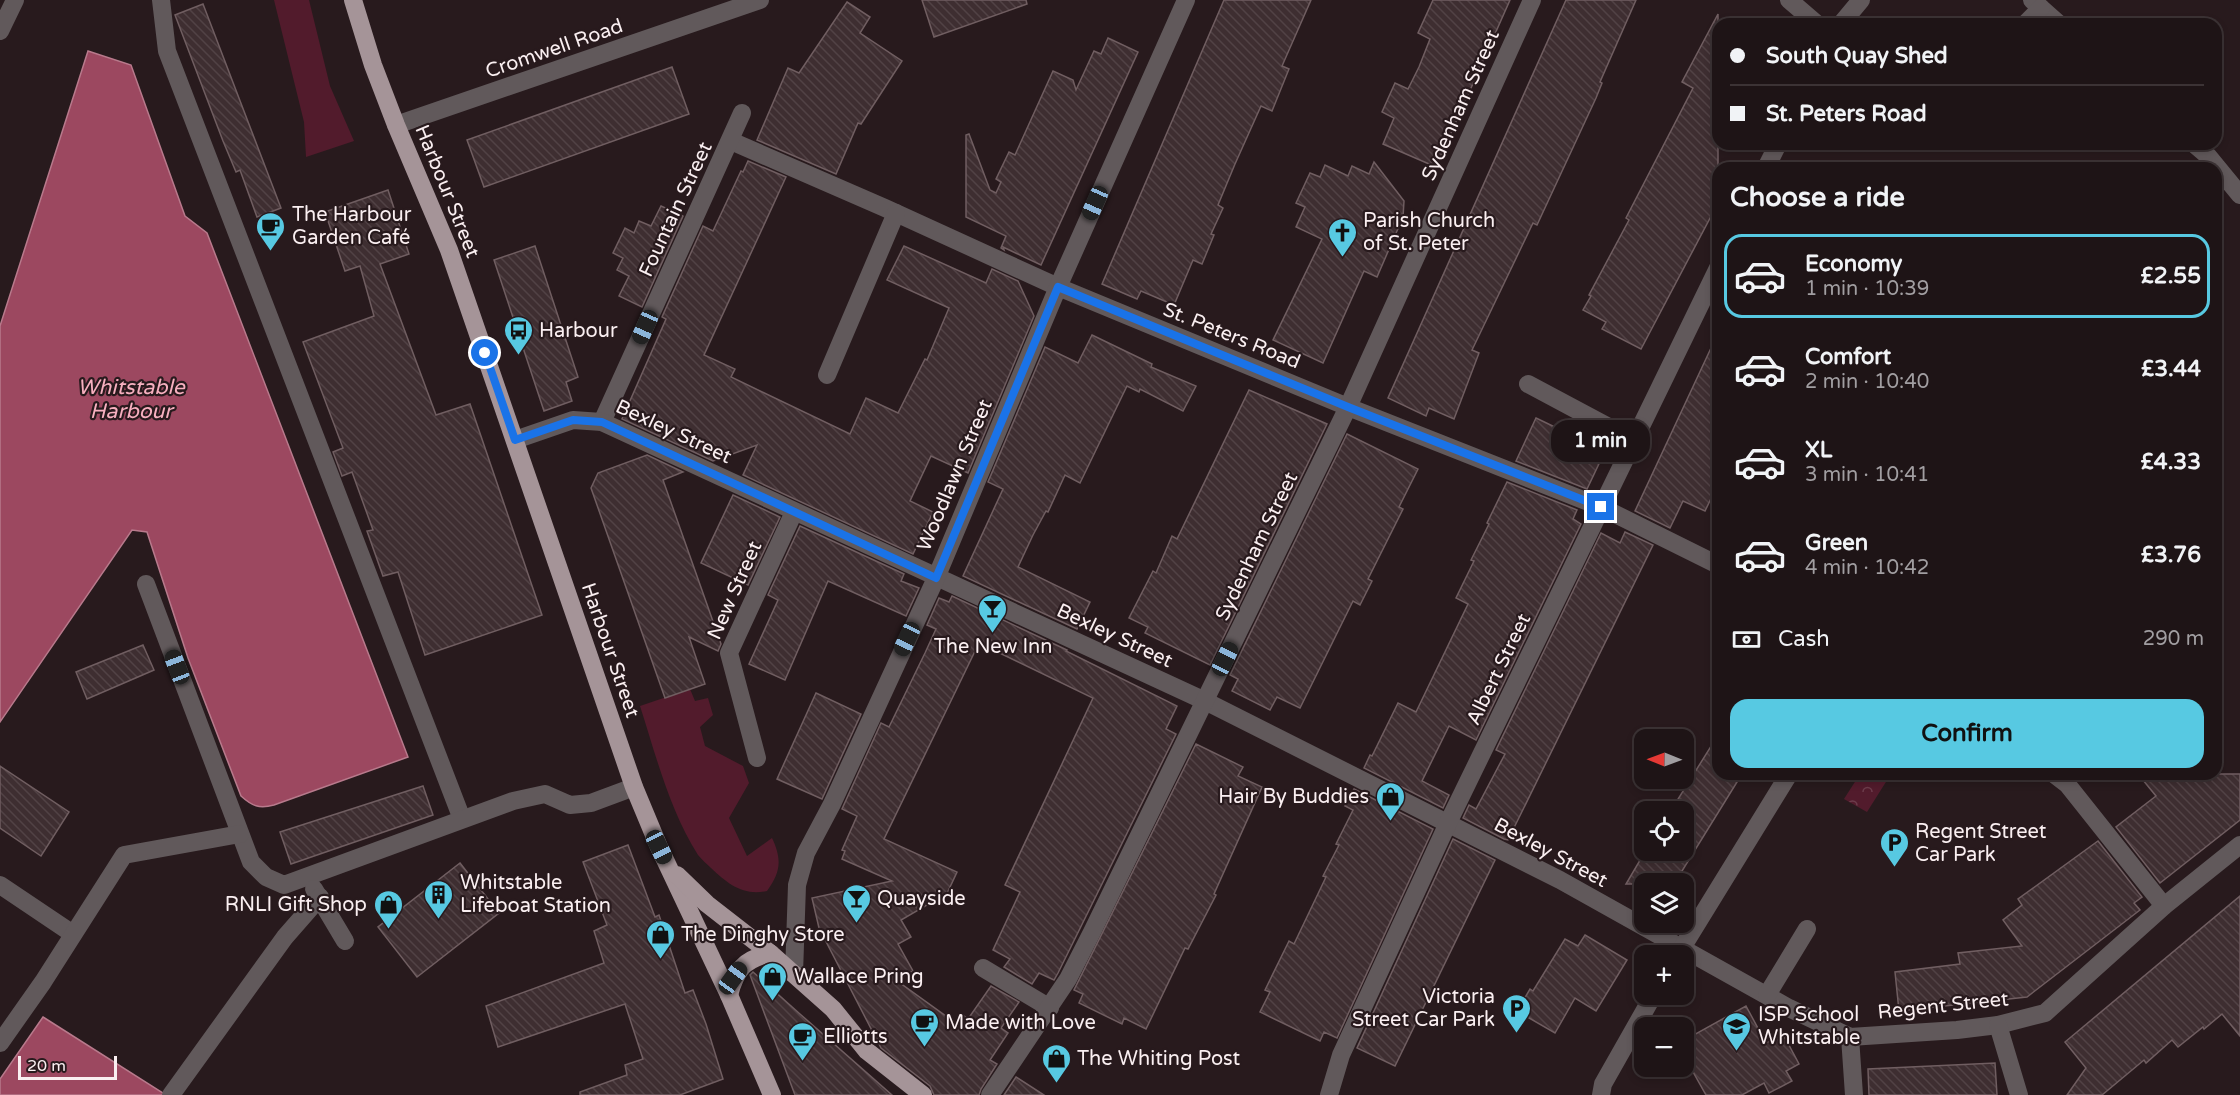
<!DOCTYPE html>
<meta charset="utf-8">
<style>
:root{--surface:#1e1416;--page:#2b2123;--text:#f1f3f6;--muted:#a19ea1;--line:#3c3335;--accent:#57c9e2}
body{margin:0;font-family:"Varela Round",sans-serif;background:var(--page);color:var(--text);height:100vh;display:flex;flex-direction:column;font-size:22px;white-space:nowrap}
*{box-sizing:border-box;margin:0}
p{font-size:20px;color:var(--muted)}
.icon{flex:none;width:33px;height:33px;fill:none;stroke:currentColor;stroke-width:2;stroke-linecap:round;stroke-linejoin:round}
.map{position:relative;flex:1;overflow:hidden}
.drawer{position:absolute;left:1712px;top:162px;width:510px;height:618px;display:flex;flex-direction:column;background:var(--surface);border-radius:18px;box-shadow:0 3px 9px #0003,0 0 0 2px var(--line)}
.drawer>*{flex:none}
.hud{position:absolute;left:1712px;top:18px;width:510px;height:132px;border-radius:18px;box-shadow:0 3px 9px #0003,0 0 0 2px var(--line);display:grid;align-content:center;height:132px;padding:0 18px;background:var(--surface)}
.needle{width:39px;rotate:271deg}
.fabs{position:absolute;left:1634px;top:729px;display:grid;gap:12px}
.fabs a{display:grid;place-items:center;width:60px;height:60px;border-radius:12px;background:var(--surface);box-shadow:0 3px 9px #0003,0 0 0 2px var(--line);font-size:30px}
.scale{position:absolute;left:18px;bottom:15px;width:99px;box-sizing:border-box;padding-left:6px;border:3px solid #faeff1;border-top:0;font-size:16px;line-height:21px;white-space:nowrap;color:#faeff1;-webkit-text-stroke:4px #281a1d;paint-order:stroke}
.end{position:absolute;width:27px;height:27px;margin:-14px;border:8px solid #1a73e8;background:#fff;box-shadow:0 0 0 3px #fff}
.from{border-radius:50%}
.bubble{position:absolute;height:42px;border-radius:18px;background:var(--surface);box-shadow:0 3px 9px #0003,0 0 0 2px var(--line);font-size:20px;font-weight:700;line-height:42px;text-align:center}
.car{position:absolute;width:18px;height:36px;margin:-18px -9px;border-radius:8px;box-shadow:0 0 4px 2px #0007;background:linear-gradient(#222 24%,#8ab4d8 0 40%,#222 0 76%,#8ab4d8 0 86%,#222 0)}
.hud b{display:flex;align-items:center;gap:21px;height:57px;font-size:22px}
.hud b+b{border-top:2px solid var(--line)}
.hud i{width:15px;height:15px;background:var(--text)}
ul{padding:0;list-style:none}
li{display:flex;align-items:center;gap:18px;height:84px;margin:0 12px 9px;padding:0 6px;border:3px solid transparent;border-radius:18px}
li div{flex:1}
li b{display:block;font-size:22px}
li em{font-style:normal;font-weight:700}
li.current{border-color:var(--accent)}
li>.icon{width:54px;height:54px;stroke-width:1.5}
h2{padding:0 18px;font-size:27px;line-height:72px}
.pay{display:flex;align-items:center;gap:15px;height:66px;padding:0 18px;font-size:22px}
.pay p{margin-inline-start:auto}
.primary-button{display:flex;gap:12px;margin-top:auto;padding:12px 18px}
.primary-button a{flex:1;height:69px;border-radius:18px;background:var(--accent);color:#111;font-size:24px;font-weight:700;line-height:69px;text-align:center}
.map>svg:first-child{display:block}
</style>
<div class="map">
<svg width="2240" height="1095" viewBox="0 0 2240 1095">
<defs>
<pattern id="park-crowns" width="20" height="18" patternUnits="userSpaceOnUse" patternTransform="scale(1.5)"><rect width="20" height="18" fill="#521b2c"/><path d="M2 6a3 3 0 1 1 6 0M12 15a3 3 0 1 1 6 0" fill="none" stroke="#6c3c4b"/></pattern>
<pattern id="building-back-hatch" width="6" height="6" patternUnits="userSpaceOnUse" patternTransform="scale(1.5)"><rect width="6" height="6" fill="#3e2e31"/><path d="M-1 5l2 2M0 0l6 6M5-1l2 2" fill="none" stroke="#514245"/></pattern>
</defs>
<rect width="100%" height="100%" fill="#281a1d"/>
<!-- green -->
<g fill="#521b2c">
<polygon points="274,0 309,0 330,86 354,141 306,157 304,122"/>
<path d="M690,689L695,701L708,698L713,715L700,727L705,746L743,766L749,783L729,818L747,856L772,838C782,859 781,872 767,891C743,896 728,884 711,868C707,864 702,860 698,855C670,811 656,756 640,706Z"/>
</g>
<!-- park -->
<polygon fill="url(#park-crowns)" points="1860,774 1884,774 1889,777 1867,812 1844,799"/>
<!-- water -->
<g fill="#9c4860" stroke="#b87a8c" stroke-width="1.5">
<path d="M88,51L131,65L185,216L207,233L408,757L274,805C259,809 252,806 241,796L188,658L147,532L132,530L0,722V326Z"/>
<polygon points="43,1017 166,1095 0,1095 0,1079"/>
</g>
<!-- building -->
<g fill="url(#building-back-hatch)" stroke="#705e61" stroke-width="1.5">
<polygon points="922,0 1026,0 1027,4 934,37"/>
<polygon points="1224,0 1311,0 1282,66 1289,69 1272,111 1261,106 1235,164 1218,205 1223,208 1211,234 1214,235 1202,264 1193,260 1174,305 1141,291 1137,299 1102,284"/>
<polygon points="1433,0 1510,0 1436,167 1383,144 1394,118 1382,112 1395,83 1408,89 1419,67 1430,39 1418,33"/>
<polygon points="1566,0 1636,0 1600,82 1602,83 1596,98 1537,225 1533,223 1472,350 1479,353 1454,419 1429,408 1426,416 1388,398"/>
<polygon points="847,2 870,17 860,33 902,61 861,124 858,123 836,174 757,140 788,68 799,73"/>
<polygon points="203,4 281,208 257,217 240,170 236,172 223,141 175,15"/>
<polygon points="1718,14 1718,203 1641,349 1602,329 1606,322 1583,310 1591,296 1589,295 1629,220 1626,218 1693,88 1682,82"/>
<polygon points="1108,38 1138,52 1041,265 1003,247 1004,250 1001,248 1006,236 966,217 966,135 969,134 990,190 996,193 1001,182 996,179 1009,152 1015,155 1053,71 1073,80 1076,90 1094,51 1101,54"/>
<polygon points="672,67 689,114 484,187 467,140"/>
<polygon points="748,161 786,177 704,355 735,369 731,377 850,434 866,398 898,413 925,359 927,360 949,308 887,280 904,246 986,283 992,269 1018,281 1034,316 968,473 931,456 910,501 933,512 913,554 743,475 757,445 713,461 622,419 666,319 662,317 703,226 713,231 741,171 743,172"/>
<polygon points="1374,162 1404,201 1403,217 1377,277 1364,271 1323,363 1273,340 1322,239 1296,227 1305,207 1296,203 1310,173 1320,177 1325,165 1348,176 1352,166 1369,174"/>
<polygon points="388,190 409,254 380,264 436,415 470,404 542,615 425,655 398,572 383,576 367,531 373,530 352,472 342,476 333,452 343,448 303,342 374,316 360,266 345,271 325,212"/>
<polygon points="661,206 683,216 642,307 619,296 629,276 617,270 623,258 613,253 625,228 634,233 639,221 651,226"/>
<polygon points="535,246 578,377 566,382 572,401 544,411 494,260"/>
<polygon points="1718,333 1718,484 1705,511 1683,501 1670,528 1635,511"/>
<polygon points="1092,335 1152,364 1151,367 1196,386 1183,411 1140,389 1139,392 1127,386 1080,483 1065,475 1048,512 1046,511 1033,535 1018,567 1090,602 1077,629 963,576 1003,489 988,482 1045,347 1078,363"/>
<polygon points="1249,390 1327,424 1210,665 1145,633 1148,627 1129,618 1153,571 1156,573 1172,536 1177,539"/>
<polygon points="1536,418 1605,451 1587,489 1516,461"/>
<polygon points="1347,434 1418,469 1399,507 1403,509 1368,579 1372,581 1360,605 1353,601 1300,708 1277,697 1270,710 1232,691 1238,679 1230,675"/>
<polygon points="647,455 683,472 663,480 721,644 718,651 689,637 705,684 665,698 591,488 598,473"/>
<polygon points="1507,482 1577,510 1573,519 1581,524 1476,740 1449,726 1422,781 1449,795 1443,808 1364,768 1370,755 1372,756 1398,703 1416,712 1468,604 1456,598 1474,561 1471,560 1489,524 1487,523"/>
<polygon points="733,495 780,517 748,585 701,563"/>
<polygon points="800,526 904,574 901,581 919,588 906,616 828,581 785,680 749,664 778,600 768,595"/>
<polygon points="1625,532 1653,545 1508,840 1504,839 1463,818 1469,805 1476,809 1505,754 1496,750 1601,533 1620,543"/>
<polygon points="952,596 1067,650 1066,651 1177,706 1166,729 1176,734 1058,973 1054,980 1039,973 1032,984 1004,967 1010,959 993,950 1020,892 1005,885 1093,698 979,643 884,839 957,872 943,902 937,899 901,920 911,937 898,944 913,971 896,980 957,1024 963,1015 968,1019 991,986 1019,1002 1001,1028 1008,1033 990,1060 997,1064 981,1089 979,1095 934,1095 930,1086 881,1048 819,928 812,898 892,881 842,859 845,851 842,850 857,816 842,809 881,723 889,727 925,653 936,629 927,625 939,598 949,602"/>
<polygon points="143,645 154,670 87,699 76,672"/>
<polygon points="816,693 861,714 822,799 777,779"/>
<polygon points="1718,735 1718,774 1742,774 1674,884 1626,884 1646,850 1683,850 1683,812 1670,812"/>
<polygon points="1196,744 1243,767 1238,776 1262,787 1214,894 1216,895 1188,949 1185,948 1146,1029 1124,1018 1122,1024 1079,1003 1083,994 1074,990"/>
<polygon points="0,766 69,812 41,856 0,828"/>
<polygon points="2138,774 2240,774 2240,820 2160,883 2116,827 2156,796"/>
<polygon points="423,786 433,815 291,864 280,832"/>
<polygon points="1354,789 1433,829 1337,1038 1324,1032 1320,1041 1260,1012 1270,992 1265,990 1289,941 1294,944 1326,877 1323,876 1339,845 1336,844 1353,810 1345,806"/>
<polygon points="1453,839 1495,860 1395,1066 1357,1048"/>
<polygon points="2098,841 2142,897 2134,903 2140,910 2027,997 1899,1011 1895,972 1960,964 1958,953 2022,946 2003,920 2022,905 2018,899"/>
<polygon points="628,845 655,917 659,915 685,993 693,990 706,1024 723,1079 680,1095 580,1095 580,1092 627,1075 625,1065 643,1059 625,1004 498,1047 486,1006 604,963 594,931 607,925 583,862"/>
<polygon points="460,863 499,913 417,977 378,927"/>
<polygon points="2240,896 2240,1036 2222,1014 2204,1029 2203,1027 2178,1047 2172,1040 2146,1063 2144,1060 2102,1095 2067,1095 2086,1068 2065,1042"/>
<polygon points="1585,935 1627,960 1596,1011 1575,998 1555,1033 1517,1011 1530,989 1533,991 1565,939 1578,946"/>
<polygon points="753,972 800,1014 892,1095 795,1095 750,975"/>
<polygon points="1746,1006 1766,1043 1783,1034 1799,1064 1786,1071 1792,1081 1769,1093 1764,1083 1742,1095 1706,1095 1683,1054 1683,1048 1692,1043 1690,1037"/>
<polygon points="1995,1063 1997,1095 1869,1095 1868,1069"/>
<polygon points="1016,1077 1044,1095 1004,1095"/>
</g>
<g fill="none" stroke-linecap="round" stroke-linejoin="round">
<!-- minor -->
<g stroke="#61595b" stroke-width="18">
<polyline points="161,0 167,51 462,819"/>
<polyline points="1789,0 1817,24"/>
<polyline points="2032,0 2059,24"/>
<polyline points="1841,24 1861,0"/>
<polyline points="2025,24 2041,8"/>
<polyline points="0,31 15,0"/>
<polyline points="396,125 760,0"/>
<polyline points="731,141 885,208 1058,287 1348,407 1601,507 1718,565"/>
<polyline points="2194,144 2208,156 2240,195"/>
<polyline points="1766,168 1778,144"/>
<polyline points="827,375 896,213"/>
<polyline points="1528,384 1633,440"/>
<polyline points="602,422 742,113"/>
<polyline points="515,440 573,420 602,422 1205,701 1560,880 1789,1008 1850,1037 1957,1030 1998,1025 2045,1013 2164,906 2240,845"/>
<polyline points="146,584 251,862 266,877 284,885 513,801 545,794 570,805 591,803 634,787"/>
<polyline points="757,758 729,653 794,512"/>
<polyline points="2054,774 2067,784 2164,906"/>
<polyline points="0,885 73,934"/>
<polyline points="314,889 345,941"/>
<polyline points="1677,956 1789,774"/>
<polyline points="983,968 1050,1008"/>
<polyline points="794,974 797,885 806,853 832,804 936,578 1058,287 1186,0"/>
<polyline points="1767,995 1807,929"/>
<polyline points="1998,1025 2019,1095"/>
<polyline points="1850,1037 1854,1095"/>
<polyline points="0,1043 43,982 124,855 240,834"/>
<polyline points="171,1095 285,937 320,897"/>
<polyline points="990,1095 1068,979 1092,932 1348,407 1532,0"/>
<polyline points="1329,1095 1341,1055 1448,823 1718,268"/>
<polyline points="1601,1095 1603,1084 1654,994"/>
</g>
<!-- major -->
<g stroke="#a59498" stroke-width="18">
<polyline points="353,0 373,65 396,125 449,250 634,787 659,847 729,995 772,1095"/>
<polyline points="677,875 707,904 770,953 833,1009 867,1051 923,1095"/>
<path d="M729,995C736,969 744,960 770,953"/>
</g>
</g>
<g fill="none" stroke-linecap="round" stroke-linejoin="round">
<!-- route -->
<polyline stroke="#1a73e8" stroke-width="8" points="485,353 515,440 573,420 602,422 936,578 1058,287 1348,407 1601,507"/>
</g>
<!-- icons -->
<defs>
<symbol id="cafe-pin" viewBox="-11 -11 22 30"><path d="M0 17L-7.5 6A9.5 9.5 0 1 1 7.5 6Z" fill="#57c9e2" stroke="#281a1d"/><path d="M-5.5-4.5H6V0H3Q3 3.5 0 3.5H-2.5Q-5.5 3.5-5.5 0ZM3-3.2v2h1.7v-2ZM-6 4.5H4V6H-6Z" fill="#111"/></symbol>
<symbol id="church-pin" viewBox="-11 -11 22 30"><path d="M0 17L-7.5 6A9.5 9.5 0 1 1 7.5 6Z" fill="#57c9e2" stroke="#281a1d"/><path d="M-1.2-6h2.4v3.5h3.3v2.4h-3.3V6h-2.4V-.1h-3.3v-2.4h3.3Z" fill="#111"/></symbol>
<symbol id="bus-pin" viewBox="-11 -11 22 30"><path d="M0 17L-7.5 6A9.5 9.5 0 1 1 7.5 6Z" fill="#57c9e2" stroke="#281a1d"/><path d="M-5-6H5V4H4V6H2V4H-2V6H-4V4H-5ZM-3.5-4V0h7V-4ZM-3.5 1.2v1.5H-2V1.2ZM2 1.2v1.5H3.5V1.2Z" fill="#111"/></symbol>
<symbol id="bar-pin" viewBox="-11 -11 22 30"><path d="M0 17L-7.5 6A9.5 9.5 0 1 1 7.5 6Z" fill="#57c9e2" stroke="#281a1d"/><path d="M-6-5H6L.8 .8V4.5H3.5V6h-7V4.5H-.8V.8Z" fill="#111"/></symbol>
<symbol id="shop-pin" viewBox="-11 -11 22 30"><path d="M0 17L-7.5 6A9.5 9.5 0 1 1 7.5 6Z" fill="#57c9e2" stroke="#281a1d"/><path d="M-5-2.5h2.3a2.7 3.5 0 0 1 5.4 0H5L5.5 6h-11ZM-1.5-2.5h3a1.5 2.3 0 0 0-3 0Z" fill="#111"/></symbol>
<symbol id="parking-pin" viewBox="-11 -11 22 30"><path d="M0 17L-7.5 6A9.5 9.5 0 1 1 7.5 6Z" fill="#57c9e2" stroke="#281a1d"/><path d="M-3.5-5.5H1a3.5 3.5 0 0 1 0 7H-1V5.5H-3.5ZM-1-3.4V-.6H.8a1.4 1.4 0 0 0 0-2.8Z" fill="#111"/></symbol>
<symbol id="building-pin" viewBox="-11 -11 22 30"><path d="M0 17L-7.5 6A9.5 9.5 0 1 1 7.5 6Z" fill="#57c9e2" stroke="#281a1d"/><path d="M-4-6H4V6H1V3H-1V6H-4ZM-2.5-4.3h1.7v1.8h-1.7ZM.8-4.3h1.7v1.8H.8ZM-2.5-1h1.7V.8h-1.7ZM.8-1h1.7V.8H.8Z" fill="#111"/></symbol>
<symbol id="school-pin" viewBox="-11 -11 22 30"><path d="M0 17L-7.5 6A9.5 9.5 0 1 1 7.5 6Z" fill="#57c9e2" stroke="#281a1d"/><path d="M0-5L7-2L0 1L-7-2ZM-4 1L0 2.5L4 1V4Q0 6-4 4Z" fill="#111"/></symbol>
</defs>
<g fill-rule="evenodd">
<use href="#cafe-pin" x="254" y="210" width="33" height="45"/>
<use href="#church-pin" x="1326" y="216" width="33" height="45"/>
<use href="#bus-pin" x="502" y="314" width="33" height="45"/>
<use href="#bar-pin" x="976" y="592" width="33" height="45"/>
<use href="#shop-pin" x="1374" y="780" width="33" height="45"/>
<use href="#parking-pin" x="1878" y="826" width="33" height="45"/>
<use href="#building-pin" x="422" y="878" width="33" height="45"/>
<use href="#bar-pin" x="840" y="882" width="33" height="45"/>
<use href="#shop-pin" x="372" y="888" width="33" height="45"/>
<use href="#shop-pin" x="644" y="918" width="33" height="45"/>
<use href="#shop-pin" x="756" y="960" width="33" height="45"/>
<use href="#parking-pin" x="1500" y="992" width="33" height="45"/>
<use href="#cafe-pin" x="908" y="1006" width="33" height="45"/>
<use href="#school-pin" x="1720" y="1010" width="33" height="45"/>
<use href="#cafe-pin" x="786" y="1020" width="33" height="45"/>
<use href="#shop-pin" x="1040" y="1042" width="33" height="45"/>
</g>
<g text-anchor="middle" stroke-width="4.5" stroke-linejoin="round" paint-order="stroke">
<!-- street labels -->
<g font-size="20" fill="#faeff1" stroke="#281a1d">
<text transform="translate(554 48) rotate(-19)" y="7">Cromwell Road</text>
<text transform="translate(1460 105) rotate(-66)" y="7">Sydenham Street</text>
<text transform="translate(448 191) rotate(68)" y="7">Harbour Street</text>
<text transform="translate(675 209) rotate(-65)" y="7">Fountain Street</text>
<text transform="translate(1232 335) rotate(22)" y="7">St. Peters Road</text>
<text transform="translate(674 431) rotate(25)" y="7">Bexley Street</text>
<text transform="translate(954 475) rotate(-67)" y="7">Woodlawn Street</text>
<text transform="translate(1256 546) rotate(-64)" y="7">Sydenham Street</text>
<text transform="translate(734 590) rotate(-66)" y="7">New Street</text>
<text transform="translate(1115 635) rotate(25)" y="7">Bexley Street</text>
<text transform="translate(611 650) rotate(71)" y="7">Harbour Street</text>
<text transform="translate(1498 669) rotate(-64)" y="7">Albert Street</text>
<text transform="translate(1551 852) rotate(28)" y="7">Bexley Street</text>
<text transform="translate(1943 1005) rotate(-6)" y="7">Regent Street</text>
</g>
<!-- poi labels -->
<g font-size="20" fill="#faeff1" stroke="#281a1d" text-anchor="start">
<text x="292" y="221">The Harbour<tspan x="292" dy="23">Garden Café</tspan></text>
<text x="1363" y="227">Parish Church<tspan x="1363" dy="23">of St. Peter</tspan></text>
<text x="539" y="337">Harbour</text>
<text x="993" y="653" text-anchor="middle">The New Inn</text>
<text x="1369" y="803" text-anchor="end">Hair By Buddies</text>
<text x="1915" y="838">Regent Street<tspan x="1915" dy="23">Car Park</tspan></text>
<text x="460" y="889">Whitstable<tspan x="460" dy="23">Lifeboat Station</tspan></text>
<text x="877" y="905">Quayside</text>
<text x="367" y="911" text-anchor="end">RNLI Gift Shop</text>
<text x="681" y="941">The Dinghy Store</text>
<text x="794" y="983">Wallace Pring</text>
<text x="1495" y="1003" text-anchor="end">Victoria<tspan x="1495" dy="23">Street Car Park</tspan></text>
<text x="1758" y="1021">ISP School<tspan x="1758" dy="23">Whitstable</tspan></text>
<text x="945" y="1029">Made with Love</text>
<text x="823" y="1043">Elliotts</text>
<text x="1077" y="1065">The Whiting Post</text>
</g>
<!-- water labels -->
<g font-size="21" font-style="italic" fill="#f8b0c0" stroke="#281a1d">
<text x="131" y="394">Whitstable<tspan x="131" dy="24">Harbour</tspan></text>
</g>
</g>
</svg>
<div class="fabs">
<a><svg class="needle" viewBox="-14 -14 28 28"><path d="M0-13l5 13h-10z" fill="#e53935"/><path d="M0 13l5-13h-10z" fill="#a19ea1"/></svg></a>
<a><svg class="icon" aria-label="locate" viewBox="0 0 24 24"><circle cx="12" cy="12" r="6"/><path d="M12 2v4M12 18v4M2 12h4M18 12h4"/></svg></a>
<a><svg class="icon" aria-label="layers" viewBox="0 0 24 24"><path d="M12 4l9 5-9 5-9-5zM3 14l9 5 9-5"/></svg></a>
<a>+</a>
<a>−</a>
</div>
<div class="scale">20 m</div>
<i class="end from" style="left:485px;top:353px"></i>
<i class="end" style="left:1601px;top:507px"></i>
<div class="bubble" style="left:1551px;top:420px;width:99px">1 min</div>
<i class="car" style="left:1095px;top:203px;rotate:204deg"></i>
<i class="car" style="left:645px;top:327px;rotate:204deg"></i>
<i class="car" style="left:907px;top:639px;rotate:205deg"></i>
<i class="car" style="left:1225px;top:659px;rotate:26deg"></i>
<i class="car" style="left:177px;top:667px;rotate:339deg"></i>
<i class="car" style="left:659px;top:847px;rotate:154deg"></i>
<i class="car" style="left:733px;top:978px;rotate:36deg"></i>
<div class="hud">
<b><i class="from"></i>South Quay Shed</b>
<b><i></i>St. Peters Road</b>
</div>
<section class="drawer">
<h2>Choose a ride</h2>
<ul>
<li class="current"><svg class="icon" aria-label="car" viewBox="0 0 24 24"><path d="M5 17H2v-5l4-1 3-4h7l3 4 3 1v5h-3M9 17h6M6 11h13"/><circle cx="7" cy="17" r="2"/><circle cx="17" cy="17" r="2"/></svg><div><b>Economy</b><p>1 min · 10:39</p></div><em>£2.55</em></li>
<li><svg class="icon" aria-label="car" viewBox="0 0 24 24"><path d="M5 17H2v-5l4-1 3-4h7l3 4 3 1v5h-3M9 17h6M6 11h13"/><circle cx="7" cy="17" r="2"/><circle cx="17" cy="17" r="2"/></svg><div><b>Comfort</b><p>2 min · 10:40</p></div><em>£3.44</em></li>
<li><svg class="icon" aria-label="car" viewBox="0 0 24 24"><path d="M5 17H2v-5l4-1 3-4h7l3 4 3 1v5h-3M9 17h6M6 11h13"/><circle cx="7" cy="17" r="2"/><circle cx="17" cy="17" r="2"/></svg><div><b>XL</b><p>3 min · 10:41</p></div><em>£4.33</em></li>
<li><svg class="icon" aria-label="car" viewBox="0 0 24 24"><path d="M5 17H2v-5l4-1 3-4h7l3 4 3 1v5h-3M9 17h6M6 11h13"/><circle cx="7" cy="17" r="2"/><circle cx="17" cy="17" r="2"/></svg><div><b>Green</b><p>4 min · 10:42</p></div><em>£3.76</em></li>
</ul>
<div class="pay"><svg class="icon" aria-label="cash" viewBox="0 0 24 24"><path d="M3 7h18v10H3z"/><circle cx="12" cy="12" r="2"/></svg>Cash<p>290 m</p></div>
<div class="primary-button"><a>Confirm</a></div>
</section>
</div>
